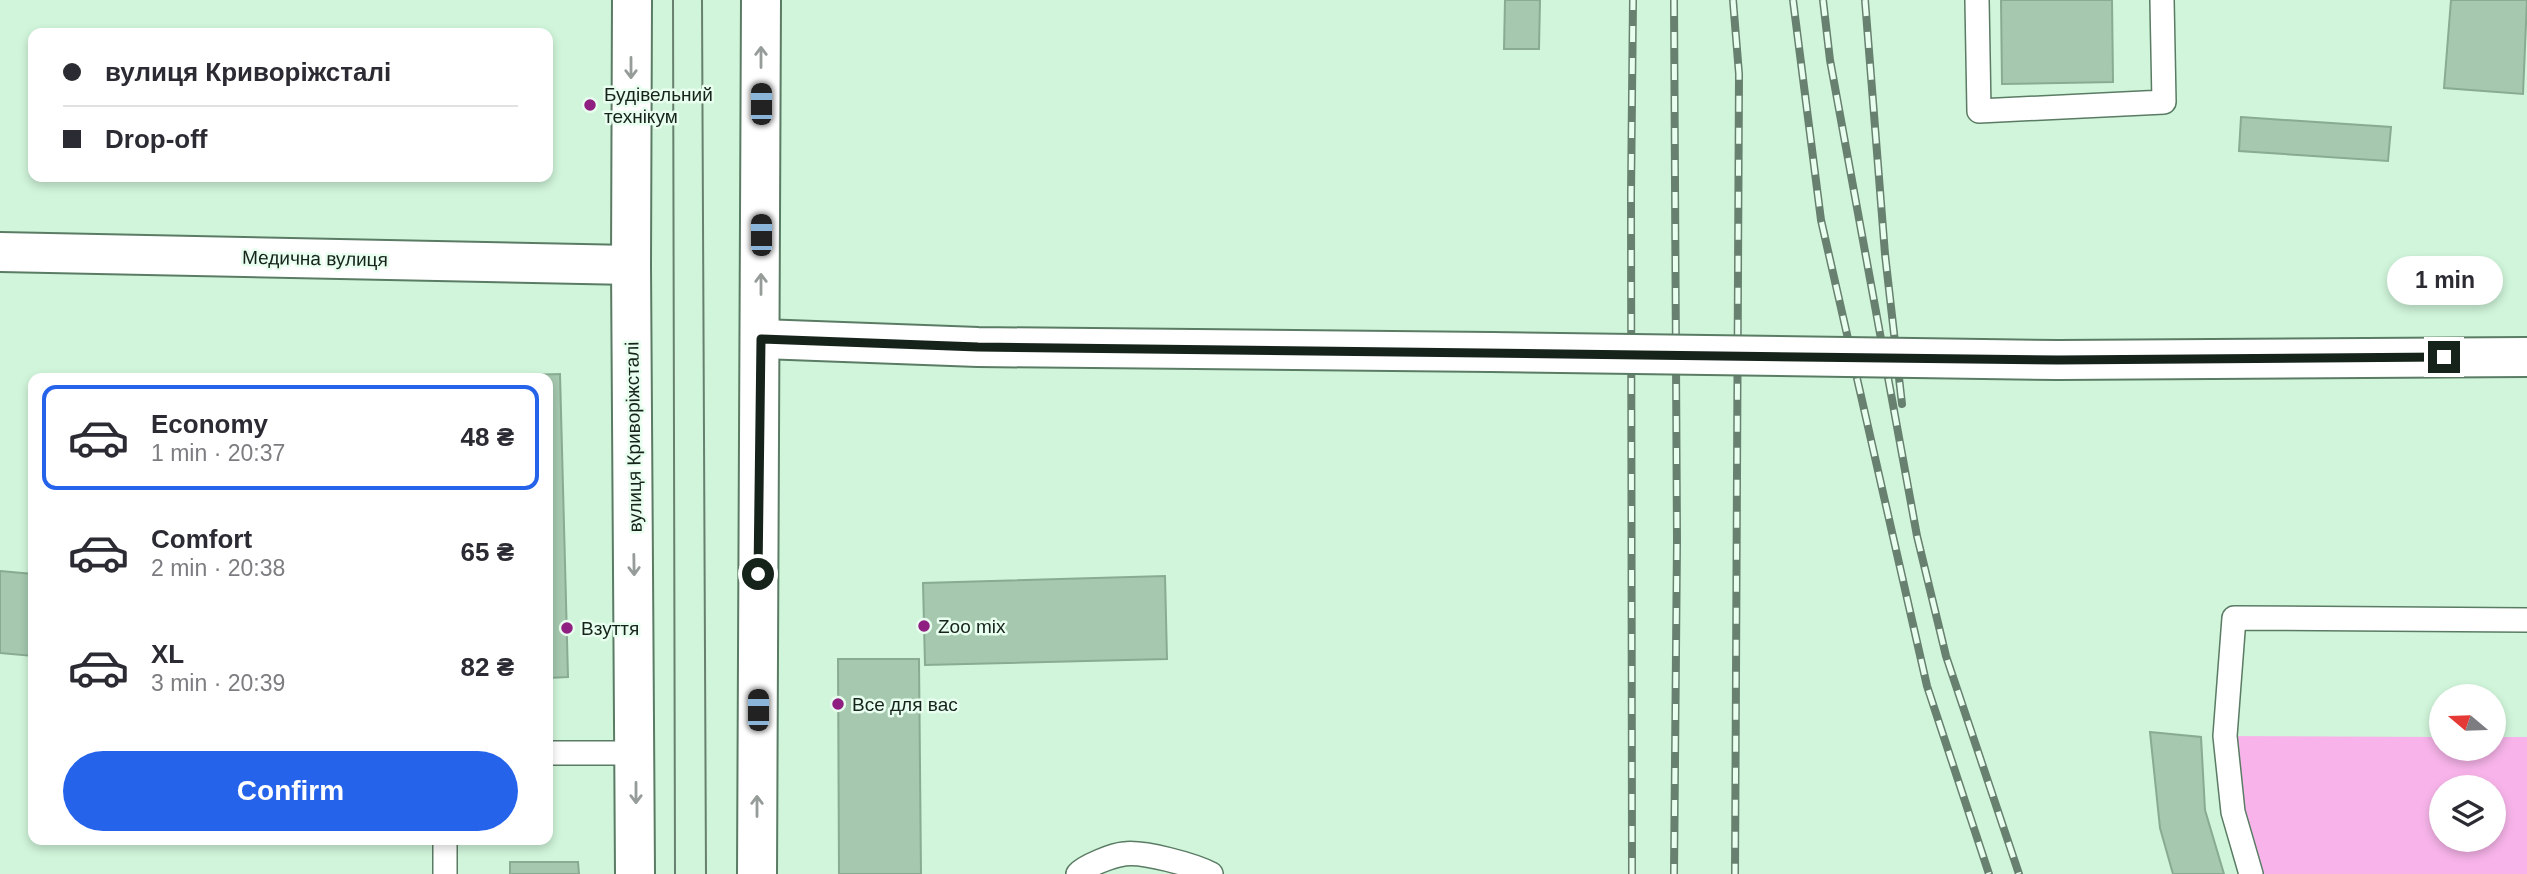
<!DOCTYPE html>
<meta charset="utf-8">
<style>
:root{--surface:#fff;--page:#f2f2f3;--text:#2b2b33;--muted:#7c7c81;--line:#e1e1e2;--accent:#2563eb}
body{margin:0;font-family:Helvetica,sans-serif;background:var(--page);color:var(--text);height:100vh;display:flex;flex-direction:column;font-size:26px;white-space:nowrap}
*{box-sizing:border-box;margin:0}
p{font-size:23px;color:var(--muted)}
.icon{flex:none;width:38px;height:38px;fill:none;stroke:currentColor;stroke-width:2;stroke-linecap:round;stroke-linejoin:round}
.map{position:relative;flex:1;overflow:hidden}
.sheet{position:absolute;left:28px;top:373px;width:525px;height:472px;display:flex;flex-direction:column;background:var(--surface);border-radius:14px;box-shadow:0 4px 10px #0003}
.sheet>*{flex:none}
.hud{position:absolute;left:28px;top:28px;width:525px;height:154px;border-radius:14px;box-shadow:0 4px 10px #0003;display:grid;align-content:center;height:154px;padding:0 35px;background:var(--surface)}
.needle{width:46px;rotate:289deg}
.buttons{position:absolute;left:2429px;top:684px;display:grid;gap:14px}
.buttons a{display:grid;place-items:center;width:77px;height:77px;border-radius:50%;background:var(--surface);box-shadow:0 4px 10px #0003;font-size:35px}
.end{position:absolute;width:32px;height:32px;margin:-16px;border:9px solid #16231a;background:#fff;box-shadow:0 0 0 4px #fff}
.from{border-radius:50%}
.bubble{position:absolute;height:49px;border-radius:24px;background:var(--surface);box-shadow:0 4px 10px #0003;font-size:23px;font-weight:700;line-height:49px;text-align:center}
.car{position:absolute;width:21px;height:42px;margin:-21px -10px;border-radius:9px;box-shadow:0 0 5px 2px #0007;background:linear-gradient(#222 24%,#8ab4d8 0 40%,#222 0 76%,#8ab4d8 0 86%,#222 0)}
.hud b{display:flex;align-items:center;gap:24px;height:66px;font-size:26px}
.hud b+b{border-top:2px solid var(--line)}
.hud i{width:18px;height:18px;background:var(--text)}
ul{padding:12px 0 0;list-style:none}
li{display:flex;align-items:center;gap:21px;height:105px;margin:0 14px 10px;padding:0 21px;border:4px solid transparent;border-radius:14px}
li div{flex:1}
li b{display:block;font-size:26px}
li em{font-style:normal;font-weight:700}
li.active{border-color:var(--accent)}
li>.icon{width:63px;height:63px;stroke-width:1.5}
.primary-button{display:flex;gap:14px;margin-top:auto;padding:14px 35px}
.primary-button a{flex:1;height:80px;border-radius:42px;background:var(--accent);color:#fff;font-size:28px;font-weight:700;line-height:80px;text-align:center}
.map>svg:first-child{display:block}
</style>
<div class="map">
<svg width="2527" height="874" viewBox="0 0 2527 874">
<rect width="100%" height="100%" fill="#d0f5da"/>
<!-- green -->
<path fill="#f8b4ea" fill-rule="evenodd" d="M2225,736L2441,737V749H2494V737H2527V874H2251ZM2441,788H2494V840H2441Z"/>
<!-- building -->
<g fill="#a5c8af" stroke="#88ab92" stroke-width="2">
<polygon points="1505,0 1540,0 1539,49 1504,49"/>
<polygon points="2001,0 2112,0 2113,82 2002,84"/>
<polygon points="2451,0 2527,0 2523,94 2444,88"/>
<polygon points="2241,117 2391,127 2388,161 2239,151"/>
<polygon points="560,374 568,677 548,678 548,378 430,378"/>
<polygon points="0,571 33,574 33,656 0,653"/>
<polygon points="1165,576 1167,659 925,665 923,583"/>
<polygon points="838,659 919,659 921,874 839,874"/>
<polygon points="2150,732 2201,737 2205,810 2224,874 2173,874 2160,828"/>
<polygon points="510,862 578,862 579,874 510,874"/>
</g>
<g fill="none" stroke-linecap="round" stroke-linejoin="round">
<defs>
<g id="lane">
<polyline points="1977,0 1979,111 2164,102 2162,0"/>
<polyline points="548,753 636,753"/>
<polyline points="445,874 445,840"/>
<path d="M1078,874C1085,866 1113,855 1124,854C1143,851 1194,865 1211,874"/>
<polyline points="2251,874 2233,812 2225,736 2234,618 2527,620"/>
</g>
<g id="street">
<polyline points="0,252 631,265"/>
<polyline points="761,339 978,347 1491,352"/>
<polyline points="2058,360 2527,357"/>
</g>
<g id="primary">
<polyline points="632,0 631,265 635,874"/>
<polyline points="757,874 761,0"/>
</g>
</defs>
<!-- lane casing -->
<use href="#lane" stroke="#5a7b64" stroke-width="26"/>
<!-- street casing -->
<use href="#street" stroke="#5a7b64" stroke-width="42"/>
<!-- primary casing -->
<use href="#primary" stroke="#5a7b64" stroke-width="42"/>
<!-- lane -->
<use href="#lane" stroke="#fff" stroke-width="23"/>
<!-- street -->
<use href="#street" stroke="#fff" stroke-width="38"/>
<!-- primary -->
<use href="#primary" stroke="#fff" stroke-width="38"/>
<!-- tram -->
<g stroke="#68806f" stroke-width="2">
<polyline points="673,0 675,874"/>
<polyline points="702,0 706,874"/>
</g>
<defs>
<g id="rail">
<polyline points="1674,0 1677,541 1674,874"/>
<polyline points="1733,0 1739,74 1735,874"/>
<polyline points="1793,0 1821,220 1927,686 1989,874"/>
<polyline points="1823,0 1830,60 1917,536 1946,656 2019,874"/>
<polyline points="1865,0 1885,254 1902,404"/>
<polyline points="1632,874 1631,194 1633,0"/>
</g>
</defs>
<!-- rail casing -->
<use href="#rail" stroke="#68806f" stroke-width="8"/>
<!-- rail -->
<use href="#rail" stroke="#e8feee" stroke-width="5" stroke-dasharray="16" stroke-linecap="butt"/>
<defs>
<polyline id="street-bridge" points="1491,352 2058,360"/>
</defs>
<!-- street-bridge casing -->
<use href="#street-bridge" stroke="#5a7b64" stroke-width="42" stroke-linecap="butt"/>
<!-- street-bridge -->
<use href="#street-bridge" stroke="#fff" stroke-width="38"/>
</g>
<!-- one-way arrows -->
<defs><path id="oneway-shaft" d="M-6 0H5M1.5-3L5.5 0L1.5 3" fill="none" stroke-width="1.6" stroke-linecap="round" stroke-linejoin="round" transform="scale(1.75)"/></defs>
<g stroke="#969c98">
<use href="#oneway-shaft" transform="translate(761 57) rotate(-90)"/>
<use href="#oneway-shaft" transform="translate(631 68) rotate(90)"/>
<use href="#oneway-shaft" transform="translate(761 284) rotate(-90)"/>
<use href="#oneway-shaft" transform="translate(634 565) rotate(89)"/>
<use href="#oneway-shaft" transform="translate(636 793) rotate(90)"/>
<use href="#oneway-shaft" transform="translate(757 806) rotate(-90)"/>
</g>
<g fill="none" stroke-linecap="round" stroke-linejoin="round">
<!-- route -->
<polyline stroke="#16231a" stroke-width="9" points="758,574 761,339 978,347 2058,360 2444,357"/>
</g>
<!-- markers -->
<g fill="#8f1f80" stroke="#e8feee" stroke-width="2.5">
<circle cx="590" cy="105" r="7"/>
<circle cx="924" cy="626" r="7"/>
<circle cx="567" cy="628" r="7"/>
<circle cx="838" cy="704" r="7"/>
</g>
<g text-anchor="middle" stroke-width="5" stroke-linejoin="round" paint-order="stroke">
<!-- poi labels -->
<g font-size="19" fill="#16231a" stroke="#e8feee" text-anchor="start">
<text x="604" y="101">Будівельний<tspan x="604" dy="22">технікум</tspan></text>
<text x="938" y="633">Zoo mix</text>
<text x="581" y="635">Взуття</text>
<text x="852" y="711">Все для вас</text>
</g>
<!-- street labels -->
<g font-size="19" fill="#16231a" stroke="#e8feee">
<text transform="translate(315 258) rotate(1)" y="7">Медична вулиця</text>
<text transform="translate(633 437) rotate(-91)" y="7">вулиця Криворіжсталі</text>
</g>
</g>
</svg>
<div class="buttons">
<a><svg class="needle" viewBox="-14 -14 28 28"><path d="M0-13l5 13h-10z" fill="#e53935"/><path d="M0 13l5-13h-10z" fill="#7c7c81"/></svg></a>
<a><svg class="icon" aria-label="layers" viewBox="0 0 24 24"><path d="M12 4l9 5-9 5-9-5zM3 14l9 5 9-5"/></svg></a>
</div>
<i class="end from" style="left:758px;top:574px"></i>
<i class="end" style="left:2444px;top:357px"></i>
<div class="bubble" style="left:2387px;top:256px;width:116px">1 min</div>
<i class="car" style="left:761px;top:104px;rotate:0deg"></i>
<i class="car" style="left:761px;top:235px;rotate:0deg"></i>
<i class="car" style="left:758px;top:710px;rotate:0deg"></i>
<div class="hud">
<b><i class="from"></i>вулиця Криворіжсталі</b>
<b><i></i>Drop-off</b>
</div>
<section class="sheet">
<ul>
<li class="active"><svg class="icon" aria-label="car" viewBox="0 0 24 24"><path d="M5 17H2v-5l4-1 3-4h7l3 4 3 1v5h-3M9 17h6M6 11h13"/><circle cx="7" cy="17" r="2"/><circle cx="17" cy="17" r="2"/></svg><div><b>Economy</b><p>1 min · 20:37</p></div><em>48 ₴</em></li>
<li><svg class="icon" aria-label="car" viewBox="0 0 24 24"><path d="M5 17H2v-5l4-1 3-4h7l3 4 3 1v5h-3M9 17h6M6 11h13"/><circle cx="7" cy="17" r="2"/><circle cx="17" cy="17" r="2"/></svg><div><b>Comfort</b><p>2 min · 20:38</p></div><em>65 ₴</em></li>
<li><svg class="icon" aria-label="car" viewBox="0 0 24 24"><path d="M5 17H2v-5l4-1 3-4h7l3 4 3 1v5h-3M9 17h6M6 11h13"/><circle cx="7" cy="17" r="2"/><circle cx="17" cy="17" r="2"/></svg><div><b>XL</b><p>3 min · 20:39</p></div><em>82 ₴</em></li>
</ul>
<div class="primary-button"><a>Confirm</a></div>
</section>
</div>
